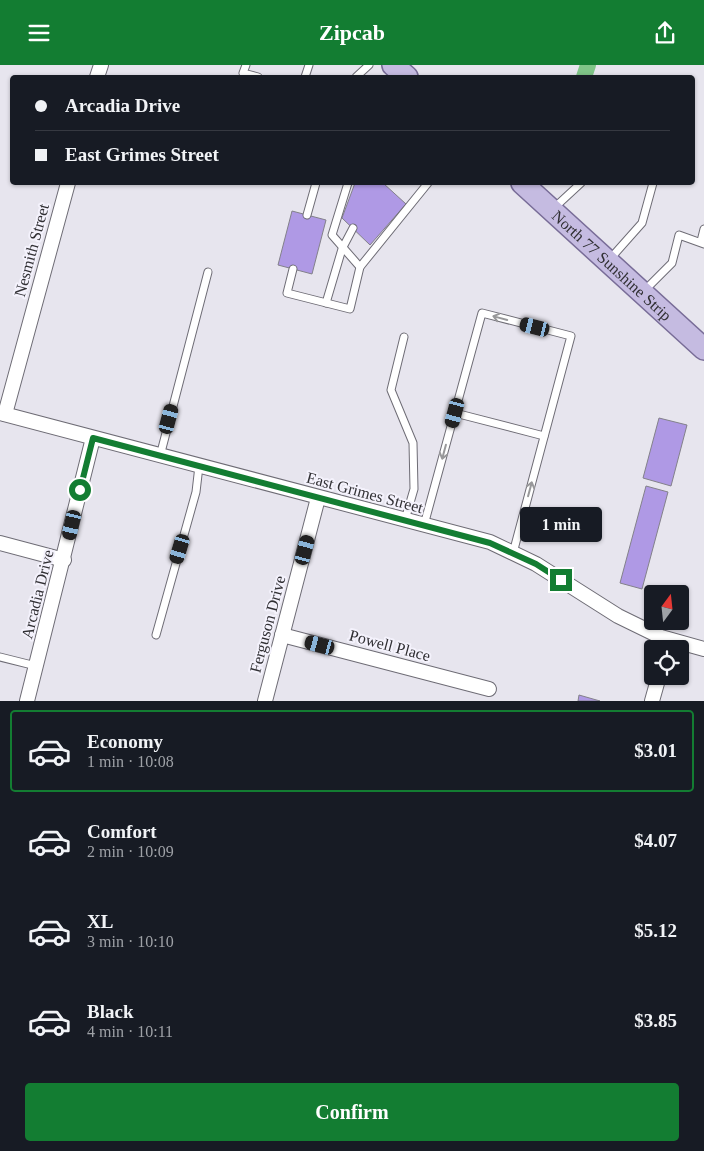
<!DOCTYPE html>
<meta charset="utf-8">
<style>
:root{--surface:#171b24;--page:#242831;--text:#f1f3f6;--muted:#9ea1a6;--line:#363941;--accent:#137d32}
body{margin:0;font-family:"Times New Roman",serif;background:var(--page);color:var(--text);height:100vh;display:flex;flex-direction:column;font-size:19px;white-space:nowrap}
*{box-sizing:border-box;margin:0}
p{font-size:16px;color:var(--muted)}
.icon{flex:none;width:28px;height:28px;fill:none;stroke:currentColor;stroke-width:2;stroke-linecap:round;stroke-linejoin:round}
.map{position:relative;height:636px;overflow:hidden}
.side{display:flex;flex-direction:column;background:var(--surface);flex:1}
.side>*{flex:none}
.guide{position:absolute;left:10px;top:10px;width:685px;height:110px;border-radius:5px;box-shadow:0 1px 4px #0004;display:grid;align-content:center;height:110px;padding:0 25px;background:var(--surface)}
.needle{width:32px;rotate:15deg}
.fabs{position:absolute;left:644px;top:520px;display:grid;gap:10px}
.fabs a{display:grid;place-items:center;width:45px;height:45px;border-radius:5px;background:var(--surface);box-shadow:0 1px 4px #0004;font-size:25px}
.end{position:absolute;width:22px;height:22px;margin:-11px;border:6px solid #137d32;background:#fff;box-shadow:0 0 0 2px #fff}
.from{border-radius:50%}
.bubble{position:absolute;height:35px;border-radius:5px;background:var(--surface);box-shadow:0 1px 4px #0004;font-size:16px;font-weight:800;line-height:35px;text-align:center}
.car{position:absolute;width:15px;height:30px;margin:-15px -8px;border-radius:6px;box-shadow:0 0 4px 1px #0007;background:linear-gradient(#222 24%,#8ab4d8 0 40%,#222 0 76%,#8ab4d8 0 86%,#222 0)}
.guide b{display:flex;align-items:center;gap:18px;height:48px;font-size:19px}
.guide b+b{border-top:1px solid var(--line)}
.guide i{width:12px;height:12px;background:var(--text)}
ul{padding:9px 0 0;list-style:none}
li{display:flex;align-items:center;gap:15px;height:82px;margin:0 10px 8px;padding:0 15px;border:2px solid transparent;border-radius:5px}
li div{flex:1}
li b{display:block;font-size:19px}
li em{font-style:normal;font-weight:800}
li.selected{border-color:var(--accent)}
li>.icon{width:45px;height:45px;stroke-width:1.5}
.cta{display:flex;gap:10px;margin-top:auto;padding:10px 25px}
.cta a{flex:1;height:58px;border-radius:5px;background:var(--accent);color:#fff;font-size:20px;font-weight:800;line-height:58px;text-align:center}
header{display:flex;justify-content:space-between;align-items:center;height:65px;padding:0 25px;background:var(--accent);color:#fff;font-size:22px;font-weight:800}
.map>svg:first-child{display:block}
</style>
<header><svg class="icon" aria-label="menu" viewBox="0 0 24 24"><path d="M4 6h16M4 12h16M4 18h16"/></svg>Zipcab<svg class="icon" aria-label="share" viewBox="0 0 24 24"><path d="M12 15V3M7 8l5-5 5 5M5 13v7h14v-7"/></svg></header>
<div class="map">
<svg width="704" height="636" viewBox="0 0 704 636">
<rect width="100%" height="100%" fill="#e7e5ee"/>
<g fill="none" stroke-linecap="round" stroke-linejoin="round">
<!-- canal -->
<polyline stroke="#80c588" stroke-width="16" points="584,12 588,0"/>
</g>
<!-- building -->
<g fill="#af99e5" stroke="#83818a">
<polygon points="355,118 383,118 406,139 370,180 342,153"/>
<polygon points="292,146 326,155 312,209 278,200"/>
<polygon points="659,353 687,360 671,421 643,413"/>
<polygon points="646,421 668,427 642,524 620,518"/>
<polygon points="579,630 600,636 578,636"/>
</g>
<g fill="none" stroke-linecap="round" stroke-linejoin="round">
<defs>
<g id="lane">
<polyline points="246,0 243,8 258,12"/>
<polyline points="305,12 309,0"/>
<polyline points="356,12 369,0"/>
<polyline points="348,118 332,170 360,202"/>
<polyline points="554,143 581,118"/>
<polyline points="307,150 316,118"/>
<polyline points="701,176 704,164"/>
<polyline points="610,194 642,158 653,118"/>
<polyline points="293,204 287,228 350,244 360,202 428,118"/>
<polyline points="644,226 672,198 679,170 704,179"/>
<polyline points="326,238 342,184 353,163"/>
<polyline points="404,272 391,325 413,378 414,424 405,455"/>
<polyline points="455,348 544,371"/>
<polyline points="160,391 208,207"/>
<polyline points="424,460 482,248 571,271 513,488"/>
<polyline points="156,570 196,427 199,401"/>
<polyline points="0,592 36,601"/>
</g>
<g id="street">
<polyline points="97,12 101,0"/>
<polyline points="0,348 490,477 536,499 618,551 661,572 704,584"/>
<polyline points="5,349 68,118"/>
<polyline points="0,478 64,495"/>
<polyline points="282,570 489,624"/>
<polyline points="27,636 93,373"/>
<polyline points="265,636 318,433"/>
<polyline points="652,636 659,611"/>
</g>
<g id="primary">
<polyline points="393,0 407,12"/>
<path id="s1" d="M522,118L704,284"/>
</g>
</defs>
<!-- lane casing -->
<use href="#lane" stroke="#6e6c75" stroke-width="9"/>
<!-- street casing -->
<use href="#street" stroke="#6e6c75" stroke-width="16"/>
<!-- primary casing -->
<use href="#primary" stroke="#786c97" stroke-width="24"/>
<!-- lane -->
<use href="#lane" stroke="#fff" stroke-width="7"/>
<!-- street -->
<use href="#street" stroke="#fff" stroke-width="14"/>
<!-- primary -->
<use href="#primary" stroke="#c5bbe1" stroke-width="21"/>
</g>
<!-- one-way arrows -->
<defs><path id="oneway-shaft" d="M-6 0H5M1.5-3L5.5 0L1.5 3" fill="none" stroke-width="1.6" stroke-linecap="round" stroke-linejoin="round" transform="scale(1.25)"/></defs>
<g stroke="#98989a">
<use href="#oneway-shaft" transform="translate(500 253) rotate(-165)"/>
<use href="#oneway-shaft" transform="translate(444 387) rotate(105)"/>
<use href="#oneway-shaft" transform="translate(530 424) rotate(-75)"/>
</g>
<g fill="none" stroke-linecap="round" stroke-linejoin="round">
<!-- route -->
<polyline stroke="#137d32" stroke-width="6" points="80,425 93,373 490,478 536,499 561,515"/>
</g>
<g text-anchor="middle" stroke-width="4" stroke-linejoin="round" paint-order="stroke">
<!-- street labels -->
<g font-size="16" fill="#313034" stroke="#f4f2fc">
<text transform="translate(31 185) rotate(-75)" y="6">Nesmith Street</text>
<text dy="6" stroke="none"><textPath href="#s1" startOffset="122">North 77 Sunshine Strip</textPath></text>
<text transform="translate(365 427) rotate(15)" y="6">East Grimes Street</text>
<text transform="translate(37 529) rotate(-76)" y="6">Arcadia Drive</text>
<text transform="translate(267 559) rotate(-75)" y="6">Ferguson Drive</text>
<text transform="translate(390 580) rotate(15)" y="6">Powell Place</text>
</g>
</g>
</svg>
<div class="fabs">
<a><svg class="needle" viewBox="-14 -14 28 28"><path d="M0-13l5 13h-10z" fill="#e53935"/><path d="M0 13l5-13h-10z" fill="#9ea1a6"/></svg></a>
<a><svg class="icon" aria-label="locate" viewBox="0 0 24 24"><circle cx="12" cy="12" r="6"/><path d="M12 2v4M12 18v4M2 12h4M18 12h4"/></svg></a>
</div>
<i class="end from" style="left:80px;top:425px"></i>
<i class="end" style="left:561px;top:515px"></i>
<div class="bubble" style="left:520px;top:442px;width:82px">1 min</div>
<i class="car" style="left:535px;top:262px;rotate:284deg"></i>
<i class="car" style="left:455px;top:348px;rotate:195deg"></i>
<i class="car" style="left:169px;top:354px;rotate:15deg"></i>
<i class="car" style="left:72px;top:460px;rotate:193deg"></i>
<i class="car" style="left:180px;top:484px;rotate:197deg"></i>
<i class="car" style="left:305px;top:485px;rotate:15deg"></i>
<i class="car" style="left:320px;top:580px;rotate:285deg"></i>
<div class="guide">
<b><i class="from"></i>Arcadia Drive</b>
<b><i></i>East Grimes Street</b>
</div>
</div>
<section class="side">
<ul>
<li class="selected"><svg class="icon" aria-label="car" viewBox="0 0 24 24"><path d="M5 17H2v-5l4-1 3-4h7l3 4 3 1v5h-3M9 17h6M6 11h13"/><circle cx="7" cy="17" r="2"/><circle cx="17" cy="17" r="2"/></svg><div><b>Economy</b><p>1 min · 10:08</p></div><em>$3.01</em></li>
<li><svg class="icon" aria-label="car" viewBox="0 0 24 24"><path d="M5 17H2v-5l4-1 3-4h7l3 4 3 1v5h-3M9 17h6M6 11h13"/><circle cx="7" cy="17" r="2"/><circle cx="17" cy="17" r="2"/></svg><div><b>Comfort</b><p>2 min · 10:09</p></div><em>$4.07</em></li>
<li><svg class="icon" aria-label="car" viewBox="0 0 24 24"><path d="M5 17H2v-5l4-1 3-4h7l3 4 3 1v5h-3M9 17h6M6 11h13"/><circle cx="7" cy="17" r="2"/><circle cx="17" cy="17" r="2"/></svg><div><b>XL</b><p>3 min · 10:10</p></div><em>$5.12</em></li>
<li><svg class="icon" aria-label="car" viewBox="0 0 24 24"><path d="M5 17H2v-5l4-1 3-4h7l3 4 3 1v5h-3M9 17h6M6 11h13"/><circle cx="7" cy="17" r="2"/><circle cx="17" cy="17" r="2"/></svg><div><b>Black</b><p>4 min · 10:11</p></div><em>$3.85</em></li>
</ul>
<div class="cta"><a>Confirm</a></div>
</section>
